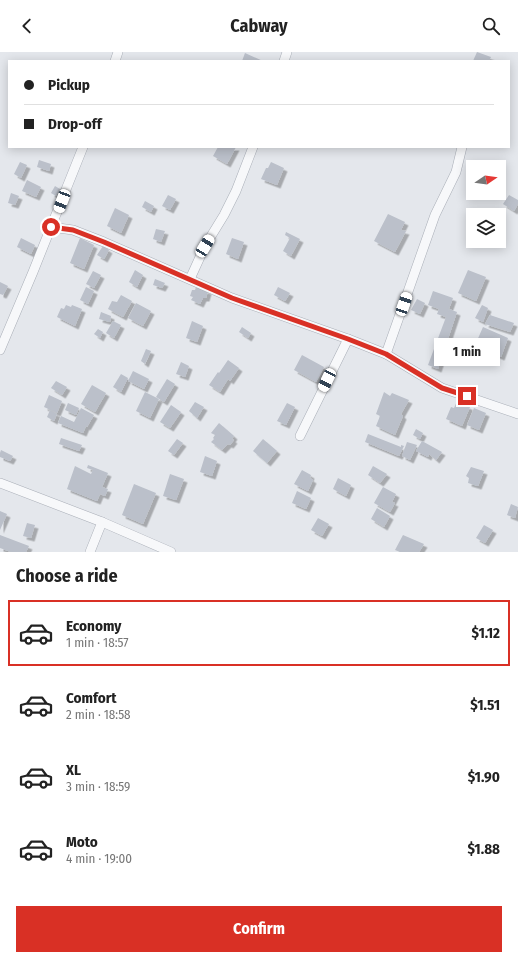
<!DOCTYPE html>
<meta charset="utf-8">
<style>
:root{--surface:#fff;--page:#f6f6f6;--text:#222;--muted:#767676;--line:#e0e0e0;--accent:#d93025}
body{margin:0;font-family:"Fira Sans Condensed",sans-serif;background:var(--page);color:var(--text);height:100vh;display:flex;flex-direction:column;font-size:15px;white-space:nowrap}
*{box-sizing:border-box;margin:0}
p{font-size:13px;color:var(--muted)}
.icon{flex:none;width:22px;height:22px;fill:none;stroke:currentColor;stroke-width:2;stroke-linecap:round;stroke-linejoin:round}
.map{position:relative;height:500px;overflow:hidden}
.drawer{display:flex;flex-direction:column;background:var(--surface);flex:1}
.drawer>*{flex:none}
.hud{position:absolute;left:8px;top:8px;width:502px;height:88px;border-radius:0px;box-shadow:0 2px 10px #0003;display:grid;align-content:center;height:88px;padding:0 16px;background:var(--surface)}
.needle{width:26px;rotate:77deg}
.fabs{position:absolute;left:466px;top:108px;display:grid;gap:8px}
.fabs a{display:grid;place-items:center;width:40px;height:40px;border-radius:0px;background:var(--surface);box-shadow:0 2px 10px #0003;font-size:20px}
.end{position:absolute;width:18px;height:18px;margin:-9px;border:5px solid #d93025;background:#fff;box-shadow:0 0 0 2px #fff}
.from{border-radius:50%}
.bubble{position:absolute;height:28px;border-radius:0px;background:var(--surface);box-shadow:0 2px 10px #0003;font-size:13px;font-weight:700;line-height:28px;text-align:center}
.car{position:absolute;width:12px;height:24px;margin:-12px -6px;border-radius:5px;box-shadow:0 0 3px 1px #0007;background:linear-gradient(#fff 24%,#345 0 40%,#fff 0 76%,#345 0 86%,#fff 0)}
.hud b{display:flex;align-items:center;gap:14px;height:38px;font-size:15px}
.hud b+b{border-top:1px solid var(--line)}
.hud i{width:10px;height:10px;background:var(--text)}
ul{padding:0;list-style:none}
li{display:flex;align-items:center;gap:12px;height:66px;margin:0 8px 6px;padding:0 8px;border:2px solid transparent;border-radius:0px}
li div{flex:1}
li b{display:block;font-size:15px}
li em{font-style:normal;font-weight:700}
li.current{border-color:var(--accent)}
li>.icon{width:36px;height:36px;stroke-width:1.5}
h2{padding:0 16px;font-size:18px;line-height:48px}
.cta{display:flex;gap:8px;margin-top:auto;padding:8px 16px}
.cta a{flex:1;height:46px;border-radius:0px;background:var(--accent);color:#fff;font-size:16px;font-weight:700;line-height:46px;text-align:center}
header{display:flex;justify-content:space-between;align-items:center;height:52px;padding:0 16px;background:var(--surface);font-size:18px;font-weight:700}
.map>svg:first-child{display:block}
</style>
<header><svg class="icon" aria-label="back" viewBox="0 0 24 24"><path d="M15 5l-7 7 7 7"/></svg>Cabway<svg class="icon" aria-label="search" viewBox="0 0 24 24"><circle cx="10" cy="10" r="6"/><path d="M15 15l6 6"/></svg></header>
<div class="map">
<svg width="518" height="500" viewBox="0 0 518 500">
<defs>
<filter id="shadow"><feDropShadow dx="3.5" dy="3.5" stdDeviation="0" flood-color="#0004"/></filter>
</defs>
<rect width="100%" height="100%" fill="#e4e7ec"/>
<!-- building -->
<g fill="#bbc0ca" filter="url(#shadow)">
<polygon points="477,0 491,5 489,9 473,9"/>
<polygon points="245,1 263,9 242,9"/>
<polygon points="218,95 236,95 227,112 213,104"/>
<polygon points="39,108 51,112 49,119 37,115"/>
<polygon points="20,110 27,113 21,126 14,122"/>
<polygon points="271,110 284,116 277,133 261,127 266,116 268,116"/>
<polygon points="27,128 41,135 36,145 22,139"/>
<polygon points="55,134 60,137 56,144 51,141"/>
<polygon points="11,141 19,144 15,153 8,151"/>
<polygon points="168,143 176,147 170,158 162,154"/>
<polygon points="509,143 518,148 518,152 514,159 503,152"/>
<polygon points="145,149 154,154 151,160 142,155"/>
<polygon points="115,156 129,163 121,181 107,174"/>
<polygon points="388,162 405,170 401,178 406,179 395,200 374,189"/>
<polygon points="156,177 165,179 161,190 153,187"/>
<polygon points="286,180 300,187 291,204 283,199 290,186 285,183"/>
<polygon points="21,186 35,193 31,202 17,195"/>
<polygon points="80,186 94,193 84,217 70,211"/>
<polygon points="232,186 244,190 238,207 226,202"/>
<polygon points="103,194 109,198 104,207 97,203"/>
<polygon points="135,218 143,223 137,235 129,230"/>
<polygon points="468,218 486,225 476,249 458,241"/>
<polygon points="93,219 101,223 94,236 86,232"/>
<polygon points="155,227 165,231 162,236 153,233"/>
<polygon points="0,230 8,234 3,243 0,242"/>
<polygon points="86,235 94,239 88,252 80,248"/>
<polygon points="196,235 208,239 206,246 203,246 200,252 191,248 193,245 190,244 192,238 195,238"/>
<polygon points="278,235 290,241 285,249 274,243"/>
<polygon points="433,239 453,246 446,265 437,262 439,257 428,253"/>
<polygon points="121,243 132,249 123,265 108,257 112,249 117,250"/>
<polygon points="417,247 425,251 420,262 411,258"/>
<polygon points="136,251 151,259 143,274 128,266"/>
<polygon points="66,253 71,255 72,253 82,257 75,274 57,265 61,256 64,257"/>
<polygon points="482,253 488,256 483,270 475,266"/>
<polygon points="449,257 457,260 438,317 428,313"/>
<polygon points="101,260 111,264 110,270 99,267"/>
<polygon points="490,263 514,271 510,280 485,272"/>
<polygon points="113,269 121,273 114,286 106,281"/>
<polygon points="192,269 203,274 197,290 186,286"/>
<polygon points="242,275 251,281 248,286 239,280"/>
<polygon points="483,275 508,286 501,305 489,300 491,297 476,291"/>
<polygon points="98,277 103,280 100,286 94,282"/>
<polygon points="146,297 151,299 145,312 141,309"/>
<polygon points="302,303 324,315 316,330 294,318"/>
<polygon points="228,308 239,316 230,329 228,327 220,340 209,333 218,320 219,321"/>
<polygon points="181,310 189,314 185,325 176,322"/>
<polygon points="133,319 149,327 144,337 128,329"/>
<polygon points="121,322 128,326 121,340 113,335"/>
<polygon points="167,327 175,332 164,350 156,345"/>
<polygon points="56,329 67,335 62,343 51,336"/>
<polygon points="92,333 106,341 95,360 81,352"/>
<polygon points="145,340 159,347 150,366 136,359"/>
<polygon points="384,340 390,344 392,341 409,348 401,362 403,364 395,383 376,374 380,364 376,362"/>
<polygon points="49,343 62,349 57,361 44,355"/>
<polygon points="457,349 470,355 462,374 446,367 451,355 454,356"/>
<polygon points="195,350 204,355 197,366 189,359"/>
<polygon points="68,351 79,356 76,363 65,358"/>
<polygon points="287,351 295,355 286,373 277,369"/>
<polygon points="171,353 181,360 170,376 160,370"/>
<polygon points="81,356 94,363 87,375 86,374 83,381 58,371 61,364 74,370"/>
<polygon points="474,356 486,361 479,378 467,373"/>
<polygon points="50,358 57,362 54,369 47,365"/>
<polygon points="219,371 234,384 232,387 234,388 230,393 228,392 222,398 211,390 214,387 213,386 215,383 211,381"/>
<polygon points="416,377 423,381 420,387 413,383"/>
<polygon points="368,382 401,395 401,393 404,394 399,404 365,390"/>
<polygon points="61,386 82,393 79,399 59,392"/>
<polygon points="177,387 183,391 174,403 168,399"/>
<polygon points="263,387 277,399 267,411 253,399"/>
<polygon points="422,389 442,400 436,408 429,402 428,405 416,399"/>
<polygon points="407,390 417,393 410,408 402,404"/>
<polygon points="1,398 13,404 10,409 0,405 0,401"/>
<polygon points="205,404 217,409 212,424 200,420"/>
<polygon points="88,413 108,421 102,435 108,437 105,444 100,442 97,449 67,437 75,414 91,422 93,418 87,416"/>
<polygon points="373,414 387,422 380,431 368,423"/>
<polygon points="471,415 484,419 478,434 468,431 469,426 466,424"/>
<polygon points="302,418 311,423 310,426 313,428 308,439 294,432"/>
<polygon points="170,422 184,427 176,448 163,444"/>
<polygon points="338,426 351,433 346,444 333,437"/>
<polygon points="134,432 156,441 143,472 122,463"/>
<polygon points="383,435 396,442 392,450 395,451 390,460 374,451"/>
<polygon points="297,439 311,446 306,457 292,451"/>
<polygon points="511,452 518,455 515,466 507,463"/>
<polygon points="377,456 390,464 384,475 371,467"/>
<polygon points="0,459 7,462 0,478"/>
<polygon points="318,466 329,472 322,484 311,478"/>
<polygon points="27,471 35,473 31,486 23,484"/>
<polygon points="484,473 493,478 485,491 476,486"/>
<polygon points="0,483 29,494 26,500 11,500 0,496"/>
<polygon points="403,483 424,492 419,500 400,500 395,498"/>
</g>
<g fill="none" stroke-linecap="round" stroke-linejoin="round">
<defs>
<g id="street">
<polyline points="115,9 118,0"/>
<polyline points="284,9 287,0"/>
<polyline points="51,175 73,178 104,190 232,246 348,287 386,302 442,336 518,362"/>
<polyline points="190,227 205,194 224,163 236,139 253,95"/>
<polyline points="0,298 33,220 83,95"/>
<polyline points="386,302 435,163 456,120 462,95"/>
<polyline points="300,384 348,287"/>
<polyline points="0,431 102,470 171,500"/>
<polyline points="90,500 102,470"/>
</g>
</defs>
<!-- street casing -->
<use href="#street" stroke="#a9aeb7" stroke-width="10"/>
<!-- street -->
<use href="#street" stroke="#f7f8fa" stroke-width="9"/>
</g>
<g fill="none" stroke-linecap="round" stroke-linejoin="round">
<!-- route -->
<polyline stroke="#d93025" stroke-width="5" points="51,175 73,178 104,190 232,246 348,287 386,302 442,336 467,344"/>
</g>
</svg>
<div class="fabs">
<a><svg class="needle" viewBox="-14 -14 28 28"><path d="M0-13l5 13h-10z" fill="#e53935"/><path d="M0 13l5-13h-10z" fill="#767676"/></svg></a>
<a><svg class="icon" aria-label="layers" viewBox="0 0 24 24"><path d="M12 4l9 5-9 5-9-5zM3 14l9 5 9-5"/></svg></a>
</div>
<i class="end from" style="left:51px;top:175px"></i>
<i class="end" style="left:467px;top:344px"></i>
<div class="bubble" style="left:434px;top:286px;width:66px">1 min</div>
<i class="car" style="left:62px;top:149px;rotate:201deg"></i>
<i class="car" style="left:205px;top:194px;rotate:31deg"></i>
<i class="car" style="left:404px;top:252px;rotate:19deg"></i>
<i class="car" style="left:327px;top:328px;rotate:206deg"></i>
<div class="hud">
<b><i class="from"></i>Pickup</b>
<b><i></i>Drop-off</b>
</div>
</div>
<section class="drawer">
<h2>Choose a ride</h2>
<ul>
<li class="current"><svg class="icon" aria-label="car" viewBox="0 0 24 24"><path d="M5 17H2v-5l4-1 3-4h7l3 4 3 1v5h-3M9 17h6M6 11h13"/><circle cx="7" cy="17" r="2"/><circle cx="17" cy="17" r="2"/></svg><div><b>Economy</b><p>1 min · 18:57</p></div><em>$1.12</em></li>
<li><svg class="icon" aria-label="car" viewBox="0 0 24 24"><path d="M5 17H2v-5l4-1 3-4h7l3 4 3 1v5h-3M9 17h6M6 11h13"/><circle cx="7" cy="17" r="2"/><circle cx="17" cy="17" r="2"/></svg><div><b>Comfort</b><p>2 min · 18:58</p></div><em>$1.51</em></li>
<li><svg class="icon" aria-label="car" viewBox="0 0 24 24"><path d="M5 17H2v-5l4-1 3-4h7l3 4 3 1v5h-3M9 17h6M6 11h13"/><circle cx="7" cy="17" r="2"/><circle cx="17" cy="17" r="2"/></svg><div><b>XL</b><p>3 min · 18:59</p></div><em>$1.90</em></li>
<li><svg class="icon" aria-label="car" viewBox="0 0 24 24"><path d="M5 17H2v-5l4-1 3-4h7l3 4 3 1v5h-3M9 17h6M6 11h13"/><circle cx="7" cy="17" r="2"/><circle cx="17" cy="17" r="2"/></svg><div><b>Moto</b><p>4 min · 19:00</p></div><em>$1.88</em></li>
</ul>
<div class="cta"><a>Confirm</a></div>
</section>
